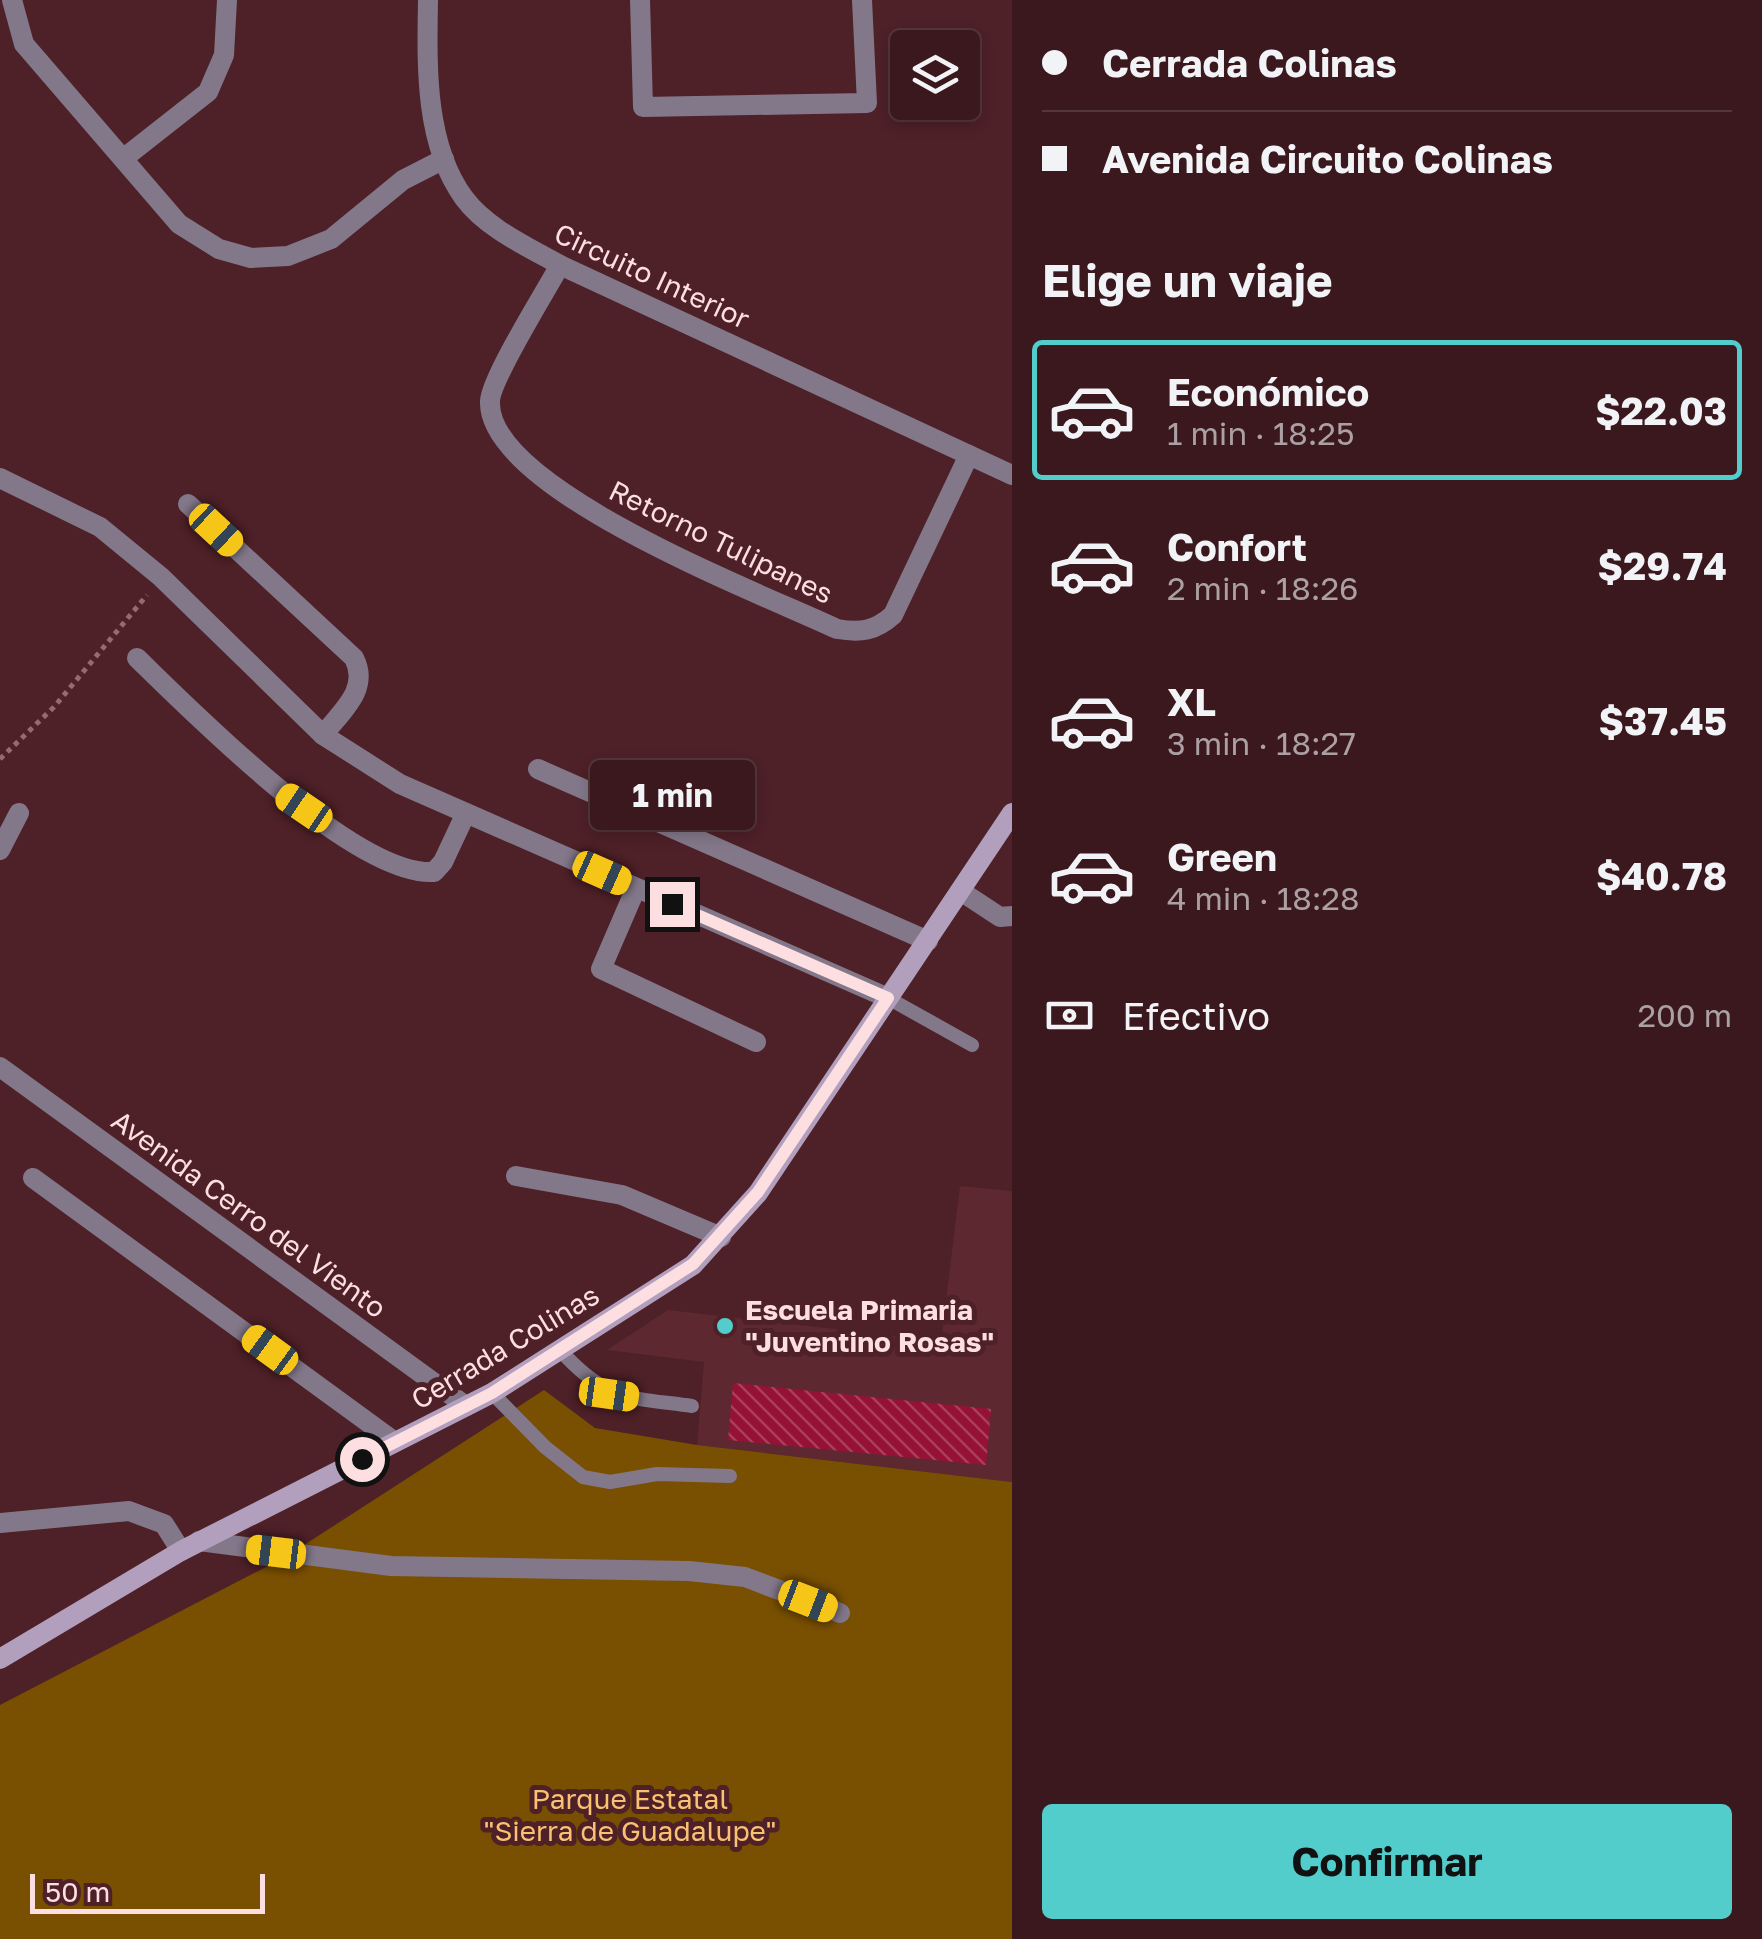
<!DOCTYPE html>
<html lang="es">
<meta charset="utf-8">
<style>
:root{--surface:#3a181d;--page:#412126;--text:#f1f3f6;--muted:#aba0a4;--line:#54373b;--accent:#53cdcb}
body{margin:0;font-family:"Golos Text",sans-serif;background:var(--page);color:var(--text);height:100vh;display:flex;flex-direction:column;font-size:38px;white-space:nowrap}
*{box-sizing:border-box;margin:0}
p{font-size:32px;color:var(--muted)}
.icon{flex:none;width:55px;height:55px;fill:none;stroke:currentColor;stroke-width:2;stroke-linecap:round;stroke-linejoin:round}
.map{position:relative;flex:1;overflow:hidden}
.panel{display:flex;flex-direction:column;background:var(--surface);width:750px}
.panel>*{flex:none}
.hud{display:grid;align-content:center;height:220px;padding:0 30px;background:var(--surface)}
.buttons{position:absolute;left:890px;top:30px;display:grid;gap:20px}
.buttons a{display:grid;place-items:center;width:90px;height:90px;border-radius:10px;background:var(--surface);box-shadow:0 5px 15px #0003,0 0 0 2px var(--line);font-size:50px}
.scale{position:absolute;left:30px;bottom:25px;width:235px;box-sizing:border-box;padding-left:10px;border:5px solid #fedfe1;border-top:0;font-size:28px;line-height:35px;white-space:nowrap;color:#fedfe1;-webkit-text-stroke:8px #4e2027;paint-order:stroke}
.end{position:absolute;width:45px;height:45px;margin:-22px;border:12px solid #fedfe1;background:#111;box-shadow:0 0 0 5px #111}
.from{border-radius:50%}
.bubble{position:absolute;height:70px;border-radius:10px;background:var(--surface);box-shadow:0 5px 15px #0003,0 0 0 2px var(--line);font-size:32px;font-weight:700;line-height:70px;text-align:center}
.car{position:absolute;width:30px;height:60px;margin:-30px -15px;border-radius:12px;box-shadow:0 0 8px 2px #0007;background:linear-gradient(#f5c518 24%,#345 0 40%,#f5c518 0 76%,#345 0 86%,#f5c518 0)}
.hud b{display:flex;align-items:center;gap:35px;height:95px;font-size:38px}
.hud b+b{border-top:2px solid var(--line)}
.hud i{width:25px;height:25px;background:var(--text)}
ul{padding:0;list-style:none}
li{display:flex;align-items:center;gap:30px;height:140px;margin:0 20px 15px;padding:0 10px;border:5px solid transparent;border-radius:10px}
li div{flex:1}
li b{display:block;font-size:38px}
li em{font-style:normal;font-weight:700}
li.active{border-color:var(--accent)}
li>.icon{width:90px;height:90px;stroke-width:1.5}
h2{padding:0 30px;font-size:45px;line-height:120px}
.pay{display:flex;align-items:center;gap:25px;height:110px;padding:0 30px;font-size:38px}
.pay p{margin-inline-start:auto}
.cta{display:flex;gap:20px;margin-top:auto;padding:20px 30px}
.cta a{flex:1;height:115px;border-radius:10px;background:var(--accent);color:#111;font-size:40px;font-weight:700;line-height:115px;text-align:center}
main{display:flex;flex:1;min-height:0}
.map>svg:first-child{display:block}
</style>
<main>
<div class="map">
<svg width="1012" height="1939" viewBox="0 0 1012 1939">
<defs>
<pattern id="building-back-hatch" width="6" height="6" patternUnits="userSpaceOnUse" patternTransform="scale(2.5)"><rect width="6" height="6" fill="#951136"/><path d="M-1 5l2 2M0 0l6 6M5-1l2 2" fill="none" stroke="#aa3f5c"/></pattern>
</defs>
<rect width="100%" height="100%" fill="#4e2027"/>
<!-- built -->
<polygon fill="#5d2830" points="960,1186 1012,1191 1012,1482 697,1445 704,1362 607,1350 668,1310 941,1341"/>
<!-- green -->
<polygon fill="#794f02" points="544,1390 595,1428 697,1445 1012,1482 1012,1939 0,1939 0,1705 287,1556"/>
<!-- building -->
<polygon fill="url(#building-back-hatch)" points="733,1383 991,1409 986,1465 728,1440"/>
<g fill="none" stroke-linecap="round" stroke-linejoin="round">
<!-- path -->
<polyline stroke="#936b70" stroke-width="5" stroke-dasharray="5 5" stroke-linecap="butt" points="0,759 54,707 147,595"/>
<!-- lane -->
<g stroke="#83788a" stroke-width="14">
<polyline points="888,998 972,1045"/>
<path d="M560,1350C606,1401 627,1397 692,1406"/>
<polyline points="492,1393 545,1447 583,1477 610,1482 657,1474 730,1476"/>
</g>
<!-- street -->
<g stroke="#83788a" stroke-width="20">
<polyline points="12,0 24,44 179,224 219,249 251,258 288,256 331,239 403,180 444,159"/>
<path d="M428,0C427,64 424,143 464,198C486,228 528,247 560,265L1012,475"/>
<polyline points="640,0 643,107 867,103 862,0"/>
<polyline points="124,158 208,92 224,55 227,0"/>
<path d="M560,265C546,291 491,378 490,401C486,489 763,594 837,629C861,633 875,631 893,615L969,455"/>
<polyline points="0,478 100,527 161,577 323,735 400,784 888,998"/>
<path d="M188,504L354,658C370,689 342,711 323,735"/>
<path d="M137,658C194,713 355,877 434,872L443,862L466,813"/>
<polyline points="538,769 928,941"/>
<polyline points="0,850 19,813"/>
<polyline points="636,888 601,969 756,1042"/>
<polyline points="962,892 1000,917 1012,916"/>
<polyline points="0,1067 466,1406"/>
<polyline points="516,1176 622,1195 721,1237"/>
<polyline points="33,1178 395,1442"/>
<polyline points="0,1523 129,1511 164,1524 181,1551"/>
<polyline points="199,1541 391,1566 689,1571 745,1577 840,1613"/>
</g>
<!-- secondary -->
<polyline stroke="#b29fbd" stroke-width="20" points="0,1659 181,1551 492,1393 693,1265 758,1193 1012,813"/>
</g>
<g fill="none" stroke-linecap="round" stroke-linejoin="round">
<!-- route -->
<polyline stroke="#fedfe1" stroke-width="12" points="362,1459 492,1393 693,1264 758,1192 888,998 672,904"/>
</g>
<!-- markers -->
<circle fill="#53cdcb" stroke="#4e2027" stroke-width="4" cx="725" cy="1326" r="10"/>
<g text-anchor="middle" stroke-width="10" stroke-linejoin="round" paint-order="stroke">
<!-- street labels -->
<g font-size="28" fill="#fedfe1" stroke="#4e2027">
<text transform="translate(652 276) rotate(25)" y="10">Circuito Interior</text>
<text transform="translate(721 542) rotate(26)" y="10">Retorno Tulipanes</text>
<text transform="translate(249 1214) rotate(36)" y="10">Avenida Cerro del Viento</text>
<text transform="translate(505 1347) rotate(-31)" y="10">Cerrada Colinas</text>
</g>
<!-- poi labels -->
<g font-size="28" font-weight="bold" fill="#fedfe1" stroke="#4e2027" text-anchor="start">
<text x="745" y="1320">Escuela Primaria<tspan x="745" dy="32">"Juventino Rosas"</tspan></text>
</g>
<!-- park labels -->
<g font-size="28" fill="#fac173" stroke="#4e2027">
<text x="630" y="1809">Parque Estatal<tspan x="630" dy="32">"Sierra de Guadalupe"</tspan></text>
</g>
</g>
</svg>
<div class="buttons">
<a><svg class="icon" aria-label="layers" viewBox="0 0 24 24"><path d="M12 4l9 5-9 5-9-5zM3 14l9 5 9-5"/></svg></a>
</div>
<div class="scale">50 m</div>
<i class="end from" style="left:362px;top:1459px"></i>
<i class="end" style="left:672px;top:904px"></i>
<div class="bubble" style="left:590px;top:760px;width:165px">1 min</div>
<i class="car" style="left:216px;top:530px;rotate:133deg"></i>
<i class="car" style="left:304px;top:808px;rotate:304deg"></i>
<i class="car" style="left:602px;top:873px;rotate:114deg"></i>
<i class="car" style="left:270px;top:1350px;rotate:306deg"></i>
<i class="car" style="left:609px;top:1394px;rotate:98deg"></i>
<i class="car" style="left:276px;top:1552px;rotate:277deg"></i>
<i class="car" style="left:808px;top:1601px;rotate:111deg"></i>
</div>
<section class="panel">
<div class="hud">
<b><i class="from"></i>Cerrada Colinas</b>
<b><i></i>Avenida Circuito Colinas</b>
</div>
<h2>Elige un viaje</h2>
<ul>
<li class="active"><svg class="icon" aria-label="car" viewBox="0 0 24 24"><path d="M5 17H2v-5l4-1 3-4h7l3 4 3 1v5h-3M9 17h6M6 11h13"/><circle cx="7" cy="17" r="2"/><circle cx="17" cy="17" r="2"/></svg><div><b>Económico</b><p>1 min · 18:25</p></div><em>$22.03</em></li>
<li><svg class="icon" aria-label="car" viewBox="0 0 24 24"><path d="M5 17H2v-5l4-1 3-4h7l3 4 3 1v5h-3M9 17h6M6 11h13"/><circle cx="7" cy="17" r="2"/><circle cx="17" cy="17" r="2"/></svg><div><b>Confort</b><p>2 min · 18:26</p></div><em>$29.74</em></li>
<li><svg class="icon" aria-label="car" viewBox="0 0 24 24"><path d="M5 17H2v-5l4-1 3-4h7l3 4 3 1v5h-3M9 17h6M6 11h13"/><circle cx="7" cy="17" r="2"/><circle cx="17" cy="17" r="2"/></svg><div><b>XL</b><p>3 min · 18:27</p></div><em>$37.45</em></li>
<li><svg class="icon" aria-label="car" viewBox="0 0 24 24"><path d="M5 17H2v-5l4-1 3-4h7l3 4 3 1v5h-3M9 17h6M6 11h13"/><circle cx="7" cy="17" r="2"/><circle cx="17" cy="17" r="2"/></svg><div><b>Green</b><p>4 min · 18:28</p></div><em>$40.78</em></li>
</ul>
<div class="pay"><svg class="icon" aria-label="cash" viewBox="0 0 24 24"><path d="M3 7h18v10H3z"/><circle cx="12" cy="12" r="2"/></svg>Efectivo<p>200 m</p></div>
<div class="cta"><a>Confirmar</a></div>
</section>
</main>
